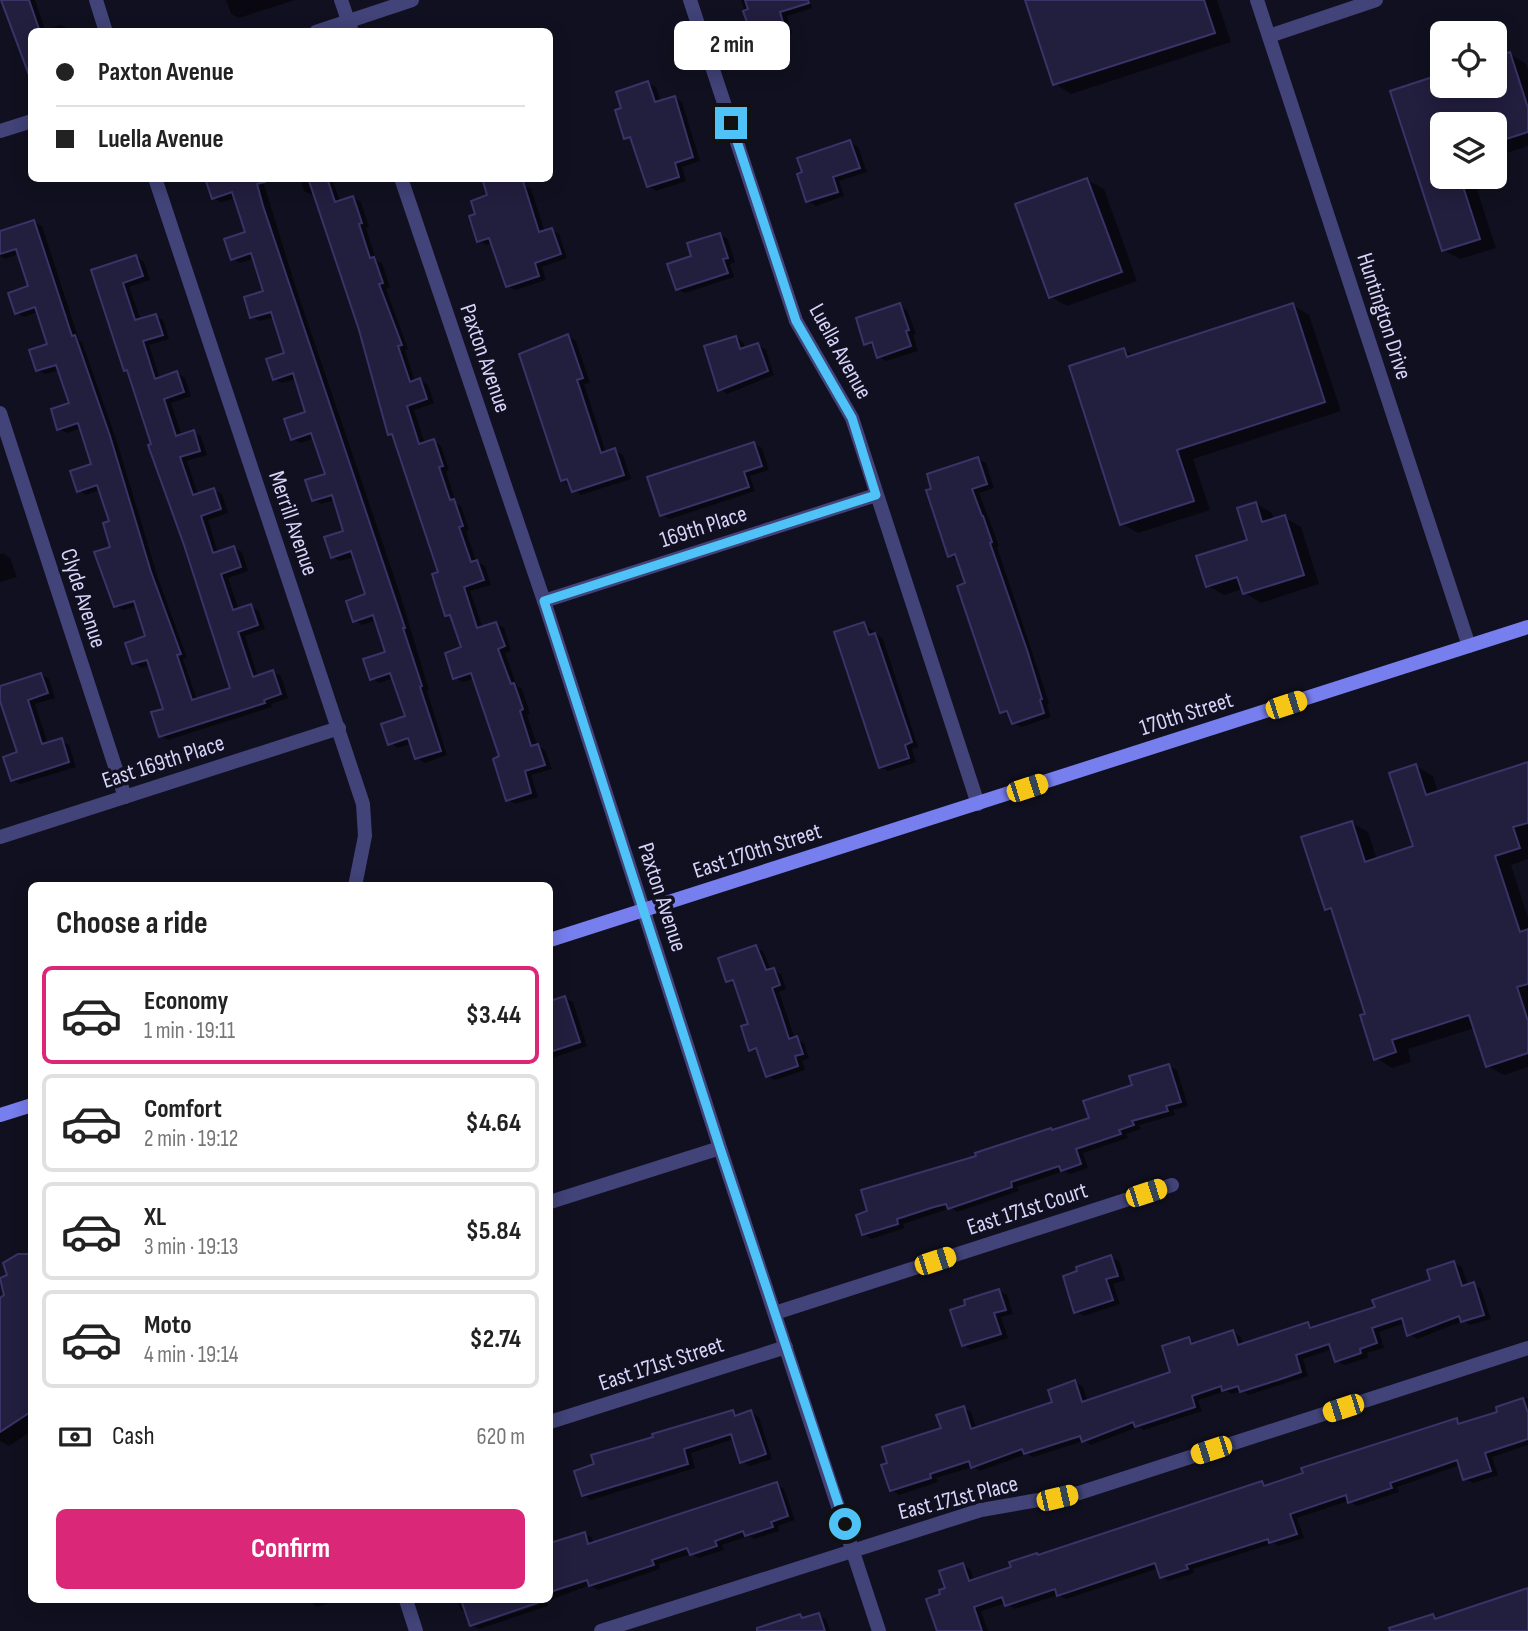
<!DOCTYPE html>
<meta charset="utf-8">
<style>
:root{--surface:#fff;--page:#f6f6f6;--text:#222;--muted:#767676;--line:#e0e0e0;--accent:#db2777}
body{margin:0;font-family:"Sofia Sans Condensed",sans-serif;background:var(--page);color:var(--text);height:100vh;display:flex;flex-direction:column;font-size:26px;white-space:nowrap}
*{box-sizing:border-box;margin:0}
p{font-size:23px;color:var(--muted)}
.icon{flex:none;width:38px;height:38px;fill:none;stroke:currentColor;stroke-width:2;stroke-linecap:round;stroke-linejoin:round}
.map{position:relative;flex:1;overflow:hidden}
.details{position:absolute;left:28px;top:882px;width:525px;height:721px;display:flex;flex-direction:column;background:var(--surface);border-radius:10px;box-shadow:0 4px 18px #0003}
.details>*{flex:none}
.guide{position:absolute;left:28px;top:28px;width:525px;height:154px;border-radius:10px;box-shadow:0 4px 18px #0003;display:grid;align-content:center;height:154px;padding:0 28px;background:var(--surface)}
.buttons{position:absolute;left:1430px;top:21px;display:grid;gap:14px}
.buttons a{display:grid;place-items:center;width:77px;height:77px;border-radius:10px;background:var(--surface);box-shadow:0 4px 18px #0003;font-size:35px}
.end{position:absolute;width:32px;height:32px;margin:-16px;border:9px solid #4fc3f7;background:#111;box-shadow:0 0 0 4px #111}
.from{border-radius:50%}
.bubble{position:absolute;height:49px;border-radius:10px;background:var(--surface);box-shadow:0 4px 18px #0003;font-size:23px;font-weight:700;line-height:49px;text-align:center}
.car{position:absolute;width:21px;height:42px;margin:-21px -10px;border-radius:9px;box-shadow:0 0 5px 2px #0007;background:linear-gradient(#f5c518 24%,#345 0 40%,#f5c518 0 76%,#345 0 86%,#f5c518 0)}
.guide b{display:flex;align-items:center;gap:24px;height:66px;font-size:26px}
.guide b+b{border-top:2px solid var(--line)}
.guide i{width:18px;height:18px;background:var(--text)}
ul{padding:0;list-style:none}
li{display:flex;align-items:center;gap:21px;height:98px;margin:0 14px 10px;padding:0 14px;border:4px solid var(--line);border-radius:10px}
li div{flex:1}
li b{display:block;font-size:26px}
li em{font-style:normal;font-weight:700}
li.on{border-color:var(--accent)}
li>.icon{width:63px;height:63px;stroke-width:1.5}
h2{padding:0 28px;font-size:32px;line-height:84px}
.pay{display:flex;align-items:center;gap:18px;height:77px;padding:0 28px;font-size:26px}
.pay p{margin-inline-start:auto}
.cta{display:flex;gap:14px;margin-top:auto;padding:14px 28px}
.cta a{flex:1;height:80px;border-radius:10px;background:var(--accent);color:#fff;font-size:28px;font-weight:700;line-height:80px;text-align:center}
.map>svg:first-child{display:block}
</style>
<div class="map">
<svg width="1528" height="1631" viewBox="0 0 1528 1631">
<rect width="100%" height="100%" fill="#111020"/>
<!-- shadow -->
<g fill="#0007">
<polygon points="3,0 35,0 45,30 61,25 69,29 70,32 32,32 32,78"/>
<polygon points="226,0 295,0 239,18 231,14"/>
<polygon points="741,0 810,0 812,8 787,16 792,33 762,42 754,38"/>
<polygon points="1027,0 1217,0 1231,42 1071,94 1055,84"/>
<polygon points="1510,54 1526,64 1528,69 1528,146 1494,157 1494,124 1442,124 1442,177 1473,177 1496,248 1460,259 1443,250 1393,92 1442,76 1442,86 1494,86"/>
<polygon points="648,83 656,87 661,102 674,97 682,102 700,161 682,167 686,181 656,191 648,186 634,142 626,137 623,109"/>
<polygon points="850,142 858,147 867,172 839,181 844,196 816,206 808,201"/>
<polygon points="262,178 296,288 399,591 429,690 427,691 447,755 425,763 417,758 412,743 398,748 390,743 407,717 394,678 379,683 372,678 387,653 377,620 362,625 355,620 367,596 354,557 340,561 332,557 346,532 335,500 321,504 313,500 327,475 315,438 301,443 293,439 308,413 296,379 282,383 274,379 286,354 274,317 260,321 252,317 266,292 255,258 240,263 233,259 247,233 235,198 221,202 213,198"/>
<polygon points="300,178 332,178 340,202 353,198 361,202 369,227 366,228 376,260 382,263 390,287 386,289 408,349 405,350 415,382 420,380 428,385 434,403 414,410 425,444 434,441 441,446 449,470 446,471 456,503 461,506 469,530 466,531 476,561 485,566 491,585 470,591 483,628 496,624 504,628 511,651 505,653 517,686 522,689 530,714 527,715 537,745 545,750 552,769 531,775 538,797 515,804 508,800 502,758 475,678 463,682 455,678 463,648 453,619 447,615 441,573 395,437 390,434 380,393 315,194 312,195 304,191"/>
<polygon points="1087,180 1104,189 1137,281 1067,306 1051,297"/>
<polygon points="523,185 531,189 545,232 551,230 559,234 567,258 542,267 546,280 515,290 507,286 493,243 486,245 478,240"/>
<polygon points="34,222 42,226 79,340 82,342 117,442 158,578 187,658 183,659 197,700 232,689 129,372 126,370 93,271 136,257 144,262 150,280 129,287 141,320 156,316 163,320 169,339 149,345 160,379 177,373 185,378 191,396 171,403 182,436 193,432 201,436 207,455 187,461 198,495 214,490 222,494 228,513 208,520 218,553 234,548 242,552 248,571 228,578 239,610 251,606 259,611 265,629 245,636 258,677 273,672 281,676 288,698 271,704 272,707 168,740 160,736 166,710 151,665 141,668 134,663 148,637 137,606 123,610 115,606 111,522 100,490 86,495 78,490 93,465 81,428 67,433 59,429 71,404 60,370 45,374 38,370 49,346 38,312 24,317 16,313 30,287 19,254 5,259 0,256 0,233"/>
<polygon points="720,235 728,239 735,262 730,264 734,277 685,293 677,289"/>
<polygon points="900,305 907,310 916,334 913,335 918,351 886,361 878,357 875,347 866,343"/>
<polygon points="1293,305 1309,315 1341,411 1193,459 1210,510 1138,533 1122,524 1124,350 1135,356"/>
<polygon points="568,336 576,341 590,383 584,384 606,453 615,450 623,455 631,479 581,495 562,480"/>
<polygon points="736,337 743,342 746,349 758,345 766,350 774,375 727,394 720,389"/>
<polygon points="754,444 762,448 769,470 750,476 755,491 670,519 662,515"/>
<polygon points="978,459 986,463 994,488 979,493 999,546 997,547 1049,703 1047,704 1051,717 1021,727 1013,723 1011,716 1001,712 967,584 958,560 950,556"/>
<polygon points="1255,503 1272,513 1274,520 1284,517 1301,527 1319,584 1261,603 1245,593 1243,589 1224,595 1208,586 1249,541"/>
<polygon points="3,553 10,558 17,577 0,582 0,554"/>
<polygon points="864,624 883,639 918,747 912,749 916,762 888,771 881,767"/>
<polygon points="41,674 49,679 55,698 35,704 48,744 61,740 69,745 76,767 20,784 12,780 19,753 0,695 0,688"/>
<polygon points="1528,764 1528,859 1511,865 1528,918 1528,1067 1504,1075 1487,1066 1475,1028 1408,1049 1411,1062 1392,1068 1376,1058 1368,1015 1334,913 1327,909 1352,823 1368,832 1377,860 1415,847 1416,766 1433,776 1438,793"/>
<polygon points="755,947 763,951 771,970 781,974 786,989 779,992 795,1039 804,1043 809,1058 802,1061 805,1070 775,1080 767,1076 760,1053 750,1049 750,1025 735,985 727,981"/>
<polygon points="565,998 573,1002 587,1046 550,1059 550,1003"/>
<polygon points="1169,1066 1177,1070 1188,1106 1173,1110 1175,1115 1139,1125 1141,1129 1126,1134 1128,1138 1083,1153 1088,1168 1070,1174 1064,1171 1017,1187 1019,1191 957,1212 951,1208 903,1224 905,1228 871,1239 864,1234 978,1157 1091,1119 1134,1087"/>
<polygon points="32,1256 32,1431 9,1446 0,1441 0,1300 7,1296"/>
<polygon points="1111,1257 1119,1261 1125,1280 1113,1284 1120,1304 1084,1316 1076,1311"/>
<polygon points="1454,1263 1462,1267 1468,1286 1474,1284 1481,1289 1491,1319 1470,1325 1463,1321 1417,1339 1409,1334 1405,1323 1379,1332 1384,1348 1367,1353 1368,1358 1344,1365 1336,1361 1332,1349 1303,1359 1308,1376 1249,1395 1242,1391 1232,1394 1226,1391 1198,1400 1202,1411 1144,1430 1138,1427 1091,1445 1084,1441 1033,1457 1027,1454 980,1471 973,1467 936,1478 938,1482 899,1495 891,1490 964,1408 971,1412 977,1429 1054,1403 1075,1382 1083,1387 1088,1402 1173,1373 1189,1339 1197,1344 1233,1332 1241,1337 1243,1345 1308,1324 1316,1328 1377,1309 1432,1281"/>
<polygon points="999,1291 1007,1295 1013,1314 1001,1317 1008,1338 971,1350 964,1345"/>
<polygon points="1528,1398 1528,1445 1492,1457 1498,1475 1473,1483 1465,1479 1460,1465 1397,1487 1399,1492 1357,1506 1348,1501 1297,1518 1304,1538 1278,1546 1274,1543 1193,1569 1194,1573 1169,1581 1161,1577 1159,1568 1066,1599 1058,1595 1015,1609 1006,1603 981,1611 988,1631 939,1631 943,1595 963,1565 971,1570 974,1581 1013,1568 1039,1556 1262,1483 1268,1486 1456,1420 1464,1425 1499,1413 1498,1408"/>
<polygon points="733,1412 740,1416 751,1412 759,1417 772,1459 750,1466 742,1461 734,1439 691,1453 695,1468 591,1500 583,1495"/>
<polygon points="776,1484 784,1489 795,1520 778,1526 779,1531 754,1539 749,1536 722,1545 724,1550 699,1558 691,1554 659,1564 660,1569 598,1590 590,1585 550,1600 550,1558 564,1554 584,1533 592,1538 594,1544"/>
<polygon points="308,1600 338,1600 317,1607"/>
<polygon points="457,1600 542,1600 475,1623 475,1626 547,1602 548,1606 479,1629 471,1625 467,1613 461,1610"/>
<polygon points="818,1615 826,1619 830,1631 777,1631 800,1616 806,1619"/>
</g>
<!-- building -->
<g fill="#221e3e" stroke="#393367" stroke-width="2">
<polygon points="1,0 29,0 40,32 32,32 32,75 29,75"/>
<polygon points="745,0 808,0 809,3 780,12 785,29 753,39 743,11 748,9"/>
<polygon points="1025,0 1204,0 1215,33 1053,85"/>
<polygon points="1510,52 1528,108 1528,132 1494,143 1494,124 1442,124 1442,177 1460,177 1480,239 1442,251 1390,91 1442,74 1442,86 1494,86 1494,57"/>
<polygon points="648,81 655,102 675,96 693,157 675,163 679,177 647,187 630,137 624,139 615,110 621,108 616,92"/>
<polygon points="850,140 860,168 833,177 838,192 806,202 797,174 802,172 797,158"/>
<polygon points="205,178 265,178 265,182 257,184 263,206 405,628 403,628 422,686 420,687 441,751 415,759 408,738 388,745 381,724 405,716 390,673 370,680 363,659 385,652 373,615 353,622 346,601 365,594 351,551 331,558 324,537 343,531 332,495 312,501 305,480 325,474 311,433 291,440 284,419 305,412 293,373 273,380 266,359 284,353 271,312 250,318 244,297 263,291 251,253 231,260 224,239 245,232 232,192 212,199"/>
<polygon points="308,178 327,178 335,202 353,196 362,223 359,224 370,258 374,257 383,283 379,284 402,345 398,346 410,382 420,378 427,399 407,406 419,444 434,439 443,466 439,467 450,500 454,499 463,526 459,527 471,562 477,560 484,580 464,587 477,628 496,622 505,646 498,649 511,684 514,683 523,709 520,711 531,746 538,744 545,765 525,771 531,793 506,801 493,759 499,756 471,673 453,679 445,653 461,647 450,615 445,616 432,574 438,572 392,434 388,435 359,330"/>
<polygon points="482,178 522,178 539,232 552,228 561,254 535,263 539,276 506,287 489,238 477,242 469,216 475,214 471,201 487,195"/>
<polygon points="1087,178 1122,272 1049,298 1015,204"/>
<polygon points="34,220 72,336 75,335 110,436 151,572 181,654 177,655 192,700 230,688 184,545 148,445 151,444 127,370 124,371 91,270 136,255 143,276 123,283 135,320 156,314 163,335 143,341 155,379 177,371 184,392 164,399 176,436 194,430 200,451 180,457 193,495 214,488 221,509 201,516 213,553 234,546 241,567 221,574 233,610 251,604 258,625 238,632 253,677 273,670 281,694 264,700 265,703 159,737 151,712 163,709 147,660 132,664 125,643 145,636 134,601 114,607 94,552 110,547 103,523 109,521 97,485 77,492 70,471 91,464 78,423 57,430 51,409 69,403 56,365 36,371 29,350 47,344 35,307 15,314 8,293 28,286 16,249 0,254 0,231"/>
<polygon points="720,233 728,258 723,259 728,273 676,290 667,264 691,256 687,243"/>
<polygon points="900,303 909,330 906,331 911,346 877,358 872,342 864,345 856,318"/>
<polygon points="1293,303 1325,402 1177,450 1194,501 1120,525 1069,366 1124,348 1127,357"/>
<polygon points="568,334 583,378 577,380 601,453 615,448 624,475 572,492 567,479 561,481 519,354"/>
<polygon points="736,336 740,349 758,343 768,371 718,391 704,346"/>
<polygon points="754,442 762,466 744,472 749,487 660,516 647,477"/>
<polygon points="978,457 987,484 972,489 982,516 983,516 992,542 990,543 1027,650 1042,699 1040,700 1044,713 1012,724 1007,711 1000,713 957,586 965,583 955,554 948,557 926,490 931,489 927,474"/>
<polygon points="1256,502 1262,522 1285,515 1304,575 1243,594 1237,577 1206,587 1196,556 1247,540 1237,508"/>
<polygon points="864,622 869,635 875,633 912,742 905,745 909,758 879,768 834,632"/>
<polygon points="41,673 48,693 28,700 42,744 62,738 69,762 11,781 3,757 17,752 0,701 0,686"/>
<polygon points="1528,762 1528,823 1513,827 1520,848 1495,856 1520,932 1528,929 1528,984 1517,987 1528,1021 1528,1053 1486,1067 1469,1015 1392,1040 1396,1052 1374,1060 1360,1015 1365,1014 1331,908 1325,910 1301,837 1352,821 1365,862 1413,846 1389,773 1416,764 1426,795"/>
<polygon points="756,945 766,970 774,968 780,985 772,988 780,1011 789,1039 797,1036 803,1054 795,1056 798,1066 766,1077 756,1048 749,1051 741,1026 748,1024 733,980 726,982 718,958"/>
<polygon points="565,996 580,1042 550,1052 550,1001"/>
<polygon points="1169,1064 1181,1102 1166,1106 1168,1111 1132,1121 1134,1125 1119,1130 1121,1134 1076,1149 1081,1164 1061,1171 1059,1166 1011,1182 1012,1187 948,1209 946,1204 934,1207 897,1219 898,1224 862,1235 856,1215 867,1211 861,1190 976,1156 975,1153 1051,1128 1052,1130 1089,1118 1083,1101 1132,1085 1129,1076"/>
<polygon points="18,1254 32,1254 32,1411 0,1432 0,1298 4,1295 0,1278 7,1275 3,1263"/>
<polygon points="1111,1255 1118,1276 1106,1279 1113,1300 1074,1313 1063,1276 1077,1271 1076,1267"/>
<polygon points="1454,1261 1462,1286 1474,1282 1484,1315 1461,1322 1459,1316 1407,1336 1402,1318 1372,1328 1377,1343 1360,1349 1361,1353 1335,1362 1329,1344 1296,1355 1301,1372 1278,1380 1240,1392 1238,1386 1222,1391 1221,1386 1192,1396 1195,1407 1135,1427 1133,1422 1082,1442 1080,1436 1024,1454 1022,1449 971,1468 969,1461 930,1474 931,1478 890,1491 881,1465 887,1463 882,1447 941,1428 936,1415 964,1406 971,1429 1052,1402 1048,1390 1075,1380 1082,1402 1170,1372 1162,1346 1189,1337 1191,1344 1233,1330 1238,1345 1308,1322 1310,1328 1375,1307 1372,1300 1430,1280 1427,1270"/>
<polygon points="999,1289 1006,1310 994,1313 1001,1334 962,1346 950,1310 965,1305 964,1300"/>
<polygon points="1523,1398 1528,1413 1528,1439 1485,1453 1491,1471 1463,1480 1457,1460 1390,1483 1392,1488 1348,1503 1346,1495 1290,1514 1297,1534 1269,1543 1268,1539 1186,1565 1188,1569 1160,1578 1155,1563 1057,1596 1055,1589 1005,1606 1002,1597 974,1607 982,1631 937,1631 926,1599 940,1594 939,1590 945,1588 939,1571 963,1563 969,1581 1011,1567 1009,1562 1037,1553 1038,1555 1262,1481 1264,1486 1303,1473 1301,1468 1457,1418 1458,1424 1497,1412 1496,1407"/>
<polygon points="733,1410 735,1416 751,1410 766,1454 740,1463 731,1434 684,1449 688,1464 582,1496 574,1471 594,1464 591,1455 653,1437 652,1434"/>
<polygon points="777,1482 788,1516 771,1522 773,1527 745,1536 743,1531 715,1541 717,1546 690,1555 687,1548 652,1560 654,1565 589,1586 587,1580 550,1592 550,1543 585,1532 588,1544"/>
<polygon points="1528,1588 1528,1631 1390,1631 1389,1628 1433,1614 1435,1619"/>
<polygon points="461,1600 539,1600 540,1602 470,1626"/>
<polygon points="819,1613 825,1631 757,1631 757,1628 800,1614 802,1618"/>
</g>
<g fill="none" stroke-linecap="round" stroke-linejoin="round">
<!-- street -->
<g stroke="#414379" stroke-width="14">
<polyline points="96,0 106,32"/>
<polyline points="341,0 352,32"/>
<polyline points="690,0 796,321 852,418 978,804"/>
<polyline points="1257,0 1469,646"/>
<polyline points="316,32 412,0"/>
<polyline points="1269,36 1376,0"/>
<polyline points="0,131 32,121"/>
<polyline points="155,178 363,804 365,836 355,886"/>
<polyline points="401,178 544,601 720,1148 879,1631"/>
<polyline points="0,413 125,797"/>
<polyline points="544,601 876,495"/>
<polyline points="0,837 339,728"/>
<polyline points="550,1202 720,1148"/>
<polyline points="775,1313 1172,1185"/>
<polyline points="550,1422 786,1347"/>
<polyline points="406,1600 416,1631"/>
<polyline points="601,1631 981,1510 1079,1493 1528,1348"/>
</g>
<!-- secondary -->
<g stroke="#777eed" stroke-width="14">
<polyline points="550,940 1528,627"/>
<polyline points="0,1115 32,1105"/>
</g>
</g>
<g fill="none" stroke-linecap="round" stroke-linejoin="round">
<!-- route -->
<polyline stroke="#4fc3f7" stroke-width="9" points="731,123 796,321 852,418 876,495 544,601 720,1148 845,1524"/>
</g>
<g text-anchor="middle" stroke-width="7" stroke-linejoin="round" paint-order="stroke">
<!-- street labels -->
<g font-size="23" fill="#d5d4f9" stroke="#111020">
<text transform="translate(1385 316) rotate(72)" y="8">Huntington Drive</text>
<text transform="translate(841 351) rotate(61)" y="8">Luella Avenue</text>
<text transform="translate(486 358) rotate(71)" y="8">Paxton Avenue</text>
<text transform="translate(294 523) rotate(71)" y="8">Merrill Avenue</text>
<text transform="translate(703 526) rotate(-18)" y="8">169th Place</text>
<text transform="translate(84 598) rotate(72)" y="8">Clyde Avenue</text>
<text transform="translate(1186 713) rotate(-18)" y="8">170th Street</text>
<text transform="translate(163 761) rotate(-18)" y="8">East 169th Place</text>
<text transform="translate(757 850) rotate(-18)" y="8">East 170th Street</text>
<text transform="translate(663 897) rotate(72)" y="8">Paxton Avenue</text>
<text transform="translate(1027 1208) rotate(-18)" y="8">East 171st Court</text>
<text transform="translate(661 1363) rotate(-18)" y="8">East 171st Street</text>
<text transform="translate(958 1497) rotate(-14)" y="8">East 171st Place</text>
</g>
</g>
</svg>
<div class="buttons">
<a><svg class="icon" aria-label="locate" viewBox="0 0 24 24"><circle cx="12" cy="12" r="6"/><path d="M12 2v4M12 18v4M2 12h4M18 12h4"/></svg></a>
<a><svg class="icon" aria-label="layers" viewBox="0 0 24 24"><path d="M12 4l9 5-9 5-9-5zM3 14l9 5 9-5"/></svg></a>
</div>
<i class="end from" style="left:845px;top:1524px"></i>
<i class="end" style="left:731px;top:123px"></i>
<div class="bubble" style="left:674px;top:21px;width:116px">2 min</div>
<i class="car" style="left:1286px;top:705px;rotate:72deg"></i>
<i class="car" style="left:1027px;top:788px;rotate:72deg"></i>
<i class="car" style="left:1146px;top:1193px;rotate:72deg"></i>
<i class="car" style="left:935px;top:1261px;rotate:72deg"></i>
<i class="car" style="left:1343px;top:1408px;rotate:252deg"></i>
<i class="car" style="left:1211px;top:1450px;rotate:252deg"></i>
<i class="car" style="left:1057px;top:1498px;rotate:77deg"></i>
<div class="guide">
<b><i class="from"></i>Paxton Avenue</b>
<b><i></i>Luella Avenue</b>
</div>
<section class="details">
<h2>Choose a ride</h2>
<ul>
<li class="on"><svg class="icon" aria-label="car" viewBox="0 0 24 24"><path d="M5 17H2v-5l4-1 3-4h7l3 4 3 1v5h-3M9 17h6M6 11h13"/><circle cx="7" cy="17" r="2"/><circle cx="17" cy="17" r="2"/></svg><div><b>Economy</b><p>1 min · 19:11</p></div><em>$3.44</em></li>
<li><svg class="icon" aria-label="car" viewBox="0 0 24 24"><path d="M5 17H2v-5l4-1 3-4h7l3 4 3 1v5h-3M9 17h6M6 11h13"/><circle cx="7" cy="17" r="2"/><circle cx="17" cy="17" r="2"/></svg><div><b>Comfort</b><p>2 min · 19:12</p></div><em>$4.64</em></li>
<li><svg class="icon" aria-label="car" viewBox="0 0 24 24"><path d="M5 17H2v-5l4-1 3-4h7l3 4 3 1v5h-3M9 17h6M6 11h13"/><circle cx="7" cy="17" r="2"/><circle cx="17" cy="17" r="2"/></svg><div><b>XL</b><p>3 min · 19:13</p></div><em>$5.84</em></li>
<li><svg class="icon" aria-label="car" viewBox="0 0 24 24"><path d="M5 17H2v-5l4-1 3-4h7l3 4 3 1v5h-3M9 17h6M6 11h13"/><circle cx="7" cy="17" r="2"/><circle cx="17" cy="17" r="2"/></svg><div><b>Moto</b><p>4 min · 19:14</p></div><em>$2.74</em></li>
</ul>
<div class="pay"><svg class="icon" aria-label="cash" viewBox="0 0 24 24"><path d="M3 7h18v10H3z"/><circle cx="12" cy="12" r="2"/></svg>Cash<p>620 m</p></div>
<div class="cta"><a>Confirm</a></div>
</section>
</div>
